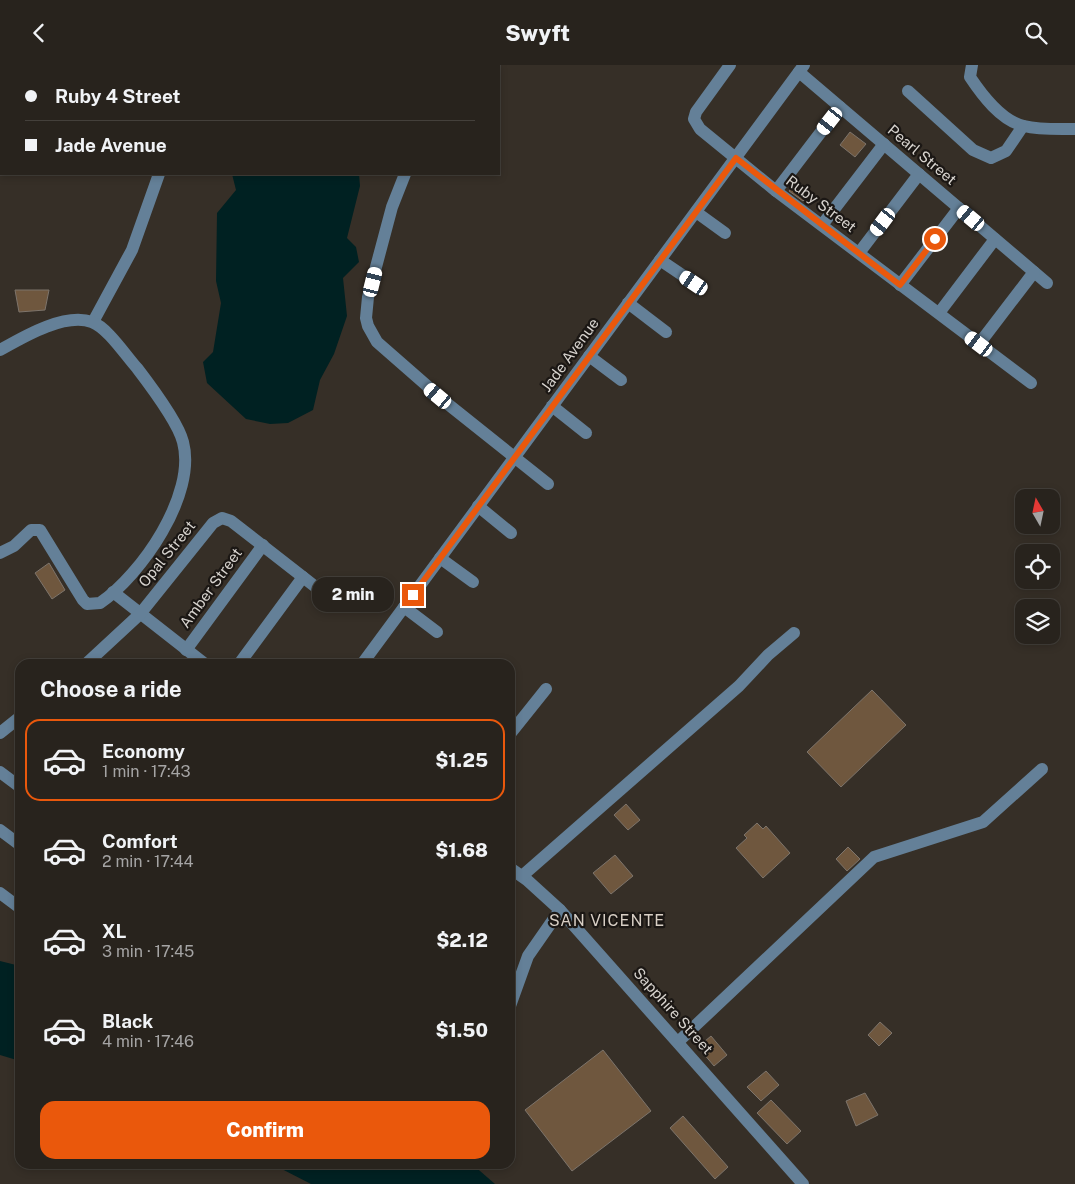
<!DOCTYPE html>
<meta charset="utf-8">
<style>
:root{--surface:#28231d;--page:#342f2a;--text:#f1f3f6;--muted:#a5a4a4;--line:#44403b;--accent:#ea580c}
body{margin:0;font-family:"Public Sans",sans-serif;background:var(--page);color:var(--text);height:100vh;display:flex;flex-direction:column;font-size:19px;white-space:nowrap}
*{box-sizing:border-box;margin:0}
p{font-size:16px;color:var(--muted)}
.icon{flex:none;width:28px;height:28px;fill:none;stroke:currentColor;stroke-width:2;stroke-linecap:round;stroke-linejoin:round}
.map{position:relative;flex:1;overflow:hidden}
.side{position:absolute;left:15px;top:594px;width:500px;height:510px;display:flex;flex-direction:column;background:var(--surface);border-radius:15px;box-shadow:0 2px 8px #0003,0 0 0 1px var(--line)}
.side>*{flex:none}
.hud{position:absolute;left:0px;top:0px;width:500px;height:110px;box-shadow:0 2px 8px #0003,0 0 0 1px var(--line);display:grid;align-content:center;height:110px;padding:0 25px;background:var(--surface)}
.needle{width:32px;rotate:351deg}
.buttons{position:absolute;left:1015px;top:424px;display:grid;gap:10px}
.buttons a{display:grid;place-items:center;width:45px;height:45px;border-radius:10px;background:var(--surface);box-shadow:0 2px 8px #0003,0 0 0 1px var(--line);font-size:25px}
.end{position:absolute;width:22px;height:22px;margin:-11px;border:6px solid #ea580c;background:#fff;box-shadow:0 0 0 2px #fff}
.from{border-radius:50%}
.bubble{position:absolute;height:35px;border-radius:15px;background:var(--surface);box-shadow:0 2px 8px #0003,0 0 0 1px var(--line);font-size:16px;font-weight:800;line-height:35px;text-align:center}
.car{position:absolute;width:15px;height:30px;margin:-15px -8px;border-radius:6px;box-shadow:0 0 4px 1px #0007;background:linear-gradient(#fff 24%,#345 0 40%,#fff 0 76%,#345 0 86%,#fff 0)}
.hud b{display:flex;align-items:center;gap:18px;height:48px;font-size:19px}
.hud b+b{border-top:1px solid var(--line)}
.hud i{width:12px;height:12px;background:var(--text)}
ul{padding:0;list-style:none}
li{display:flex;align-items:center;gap:15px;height:82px;margin:0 10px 8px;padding:0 15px;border:2px solid transparent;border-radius:15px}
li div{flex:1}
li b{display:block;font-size:19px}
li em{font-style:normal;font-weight:800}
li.selected{border-color:var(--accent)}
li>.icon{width:45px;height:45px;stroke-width:1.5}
h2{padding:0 25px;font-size:22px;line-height:60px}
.cta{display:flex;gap:10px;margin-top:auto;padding:10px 25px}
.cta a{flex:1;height:58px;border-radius:15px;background:var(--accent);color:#fff;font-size:20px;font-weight:800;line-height:58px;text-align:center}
header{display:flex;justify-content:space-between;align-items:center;height:65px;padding:0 25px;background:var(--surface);font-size:22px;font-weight:800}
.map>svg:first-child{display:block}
</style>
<header><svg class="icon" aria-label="back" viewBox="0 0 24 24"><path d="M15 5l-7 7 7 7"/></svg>Swyft<svg class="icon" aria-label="search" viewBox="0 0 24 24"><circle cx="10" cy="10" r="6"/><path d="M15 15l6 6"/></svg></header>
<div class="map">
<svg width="1075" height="1119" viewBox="0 0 1075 1119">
<rect width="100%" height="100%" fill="#362f27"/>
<!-- water -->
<g fill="#002122">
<polygon points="232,109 359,109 360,121 347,173 356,182 359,197 343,213 347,251 334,289 320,315 313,345 288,358 270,359 246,354 207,318 203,297 213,287 221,238 216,216 217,148 236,125"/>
<polygon points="0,896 20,901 20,996 0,990"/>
<polygon points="272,1099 472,1099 495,1119 311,1119"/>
</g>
<!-- building -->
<g fill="#6f573e" stroke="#7d746b">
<polygon points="850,67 866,79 855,92 840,80"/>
<polygon points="797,116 811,127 803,136 789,126"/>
<polygon points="15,225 49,225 45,245 19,247"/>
<polygon points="49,498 65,525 52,534 35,508"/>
<polygon points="872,625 906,660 841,722 807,687"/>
<polygon points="626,739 640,755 628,765 614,750"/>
<polygon points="757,758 763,764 766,761 790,788 763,813 736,783 747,773 744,770"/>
<polygon points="848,782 860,794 847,806 836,794"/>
<polygon points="615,790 633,811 611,829 593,808"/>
<polygon points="880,957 892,968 879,981 868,970"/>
<polygon points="711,971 727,990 714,1001 698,982"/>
<polygon points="603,985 651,1046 572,1106 525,1045"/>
<polygon points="766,1006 779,1020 761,1036 747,1022"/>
<polygon points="865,1028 878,1050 856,1061 846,1036"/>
<polygon points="771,1035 801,1066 787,1079 757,1048"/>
<polygon points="683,1051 728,1102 715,1114 670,1063"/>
</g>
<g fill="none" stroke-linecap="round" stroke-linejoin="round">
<!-- minor -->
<g stroke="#648098" stroke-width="12">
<polyline points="730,0 696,47 694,54 700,64 776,126 1031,318"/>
<path d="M972,0L970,12C982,30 1001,56 1024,61C1040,65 1059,64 1075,64"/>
<polyline points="190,1 191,0"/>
<polyline points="438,1 438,0"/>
<polyline points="799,7 1047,218"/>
<polyline points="908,26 973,85 991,93 1006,86 1023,61"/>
<polyline points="405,109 392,142 368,232 366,253 368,261 377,277 449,340 548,419"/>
<polyline points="776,126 840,42"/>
<polyline points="696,147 725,168"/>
<polyline points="822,160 884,79"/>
<polyline points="859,188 919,109"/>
<polyline points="660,195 694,218"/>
<polyline points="900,220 959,143"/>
<polyline points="628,238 666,267"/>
<polyline points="939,248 995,174"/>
<polyline points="93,257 132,185 159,109"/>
<polyline points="979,279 1034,207"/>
<path d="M0,285C23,272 65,247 92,257C108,263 126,291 137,303C150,320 178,357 183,377C197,430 141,510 100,538L87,539L83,535L40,465H31L14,481L0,488"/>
<polyline points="589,291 621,315"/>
<polyline points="552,341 586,368"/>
<polyline points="478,441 511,468"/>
<polyline points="440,493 473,517"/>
<polyline points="113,527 205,599"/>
<polyline points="404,542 437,567"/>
<polyline points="186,585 263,480"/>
<polyline points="86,599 140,549 213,458 222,453 231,456 326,530"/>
<polyline points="239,599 303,512"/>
<polyline points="362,599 804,0"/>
<polyline points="0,668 20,652"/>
<polyline points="510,669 546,624"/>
<polyline points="0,707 20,722"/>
<polyline points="0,765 20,780"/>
<polyline points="510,803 527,815 560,845 803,1119"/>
<polyline points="522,811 739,621 768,590 794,568"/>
<polyline points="0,828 20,843"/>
<polyline points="510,941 528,891 560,845"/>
<polyline points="679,976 874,792 983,757 1042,704"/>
</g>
</g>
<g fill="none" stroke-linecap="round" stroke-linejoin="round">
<!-- route -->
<polyline stroke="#ea580c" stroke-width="6" points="413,530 736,93 900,220 935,174"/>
</g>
<g text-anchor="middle" stroke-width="4.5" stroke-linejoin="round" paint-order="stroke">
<!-- street labels -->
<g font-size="15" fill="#d7d3ce" stroke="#1b1714">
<text transform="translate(922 90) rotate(40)" y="5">Pearl Street</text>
<text transform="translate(821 139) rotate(37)" y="5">Ruby Street</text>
<text transform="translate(570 290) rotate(-54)" y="5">Jade Avenue</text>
<text transform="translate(167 489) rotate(-51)" y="5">Opal Street</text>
<text transform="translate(211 523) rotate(-54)" y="5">Amber Street</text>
<text transform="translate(673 946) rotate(48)" y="5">Sapphire Street</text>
</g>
<!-- neighbourhood labels -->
<g font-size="16" letter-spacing="1" fill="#d8cfc5" stroke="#1b1714">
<text x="607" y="861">SAN VICENTE</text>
</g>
</g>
</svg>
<div class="buttons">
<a><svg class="needle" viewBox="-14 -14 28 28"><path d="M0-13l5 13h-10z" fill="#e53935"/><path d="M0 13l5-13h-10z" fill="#a5a4a4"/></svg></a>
<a><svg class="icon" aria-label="locate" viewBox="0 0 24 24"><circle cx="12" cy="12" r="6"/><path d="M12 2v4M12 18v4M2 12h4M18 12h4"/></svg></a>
<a><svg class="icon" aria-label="layers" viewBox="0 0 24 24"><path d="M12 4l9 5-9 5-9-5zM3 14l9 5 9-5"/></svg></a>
</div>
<i class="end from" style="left:935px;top:174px"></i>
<i class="end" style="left:413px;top:530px"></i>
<div class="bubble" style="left:312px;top:512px;width:82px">2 min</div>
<i class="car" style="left:830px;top:56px;rotate:218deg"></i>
<i class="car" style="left:971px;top:153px;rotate:310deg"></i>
<i class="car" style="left:883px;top:157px;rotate:217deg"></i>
<i class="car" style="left:373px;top:217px;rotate:14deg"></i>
<i class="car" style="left:694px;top:218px;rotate:304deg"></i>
<i class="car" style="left:979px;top:279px;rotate:307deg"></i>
<i class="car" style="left:438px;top:331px;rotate:310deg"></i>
<div class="hud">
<b><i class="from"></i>Ruby 4 Street</b>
<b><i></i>Jade Avenue</b>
</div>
<section class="side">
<h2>Choose a ride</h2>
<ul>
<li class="selected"><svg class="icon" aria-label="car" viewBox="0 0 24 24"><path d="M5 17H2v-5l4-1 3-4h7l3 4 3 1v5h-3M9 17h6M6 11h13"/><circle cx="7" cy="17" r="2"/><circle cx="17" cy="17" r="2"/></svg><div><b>Economy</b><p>1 min · 17:43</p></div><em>$1.25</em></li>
<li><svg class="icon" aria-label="car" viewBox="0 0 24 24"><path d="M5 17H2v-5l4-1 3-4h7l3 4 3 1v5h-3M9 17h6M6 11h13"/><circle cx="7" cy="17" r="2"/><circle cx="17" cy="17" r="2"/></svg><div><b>Comfort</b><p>2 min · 17:44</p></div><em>$1.68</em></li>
<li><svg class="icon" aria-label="car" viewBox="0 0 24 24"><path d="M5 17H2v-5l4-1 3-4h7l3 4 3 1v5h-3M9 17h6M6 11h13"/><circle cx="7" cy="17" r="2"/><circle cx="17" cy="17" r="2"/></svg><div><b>XL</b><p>3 min · 17:45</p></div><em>$2.12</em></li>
<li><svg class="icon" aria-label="car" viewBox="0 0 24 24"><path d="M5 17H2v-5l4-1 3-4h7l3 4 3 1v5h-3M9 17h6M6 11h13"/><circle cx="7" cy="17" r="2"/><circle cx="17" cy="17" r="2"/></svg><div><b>Black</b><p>4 min · 17:46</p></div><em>$1.50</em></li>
</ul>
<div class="cta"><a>Confirm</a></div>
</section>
</div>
